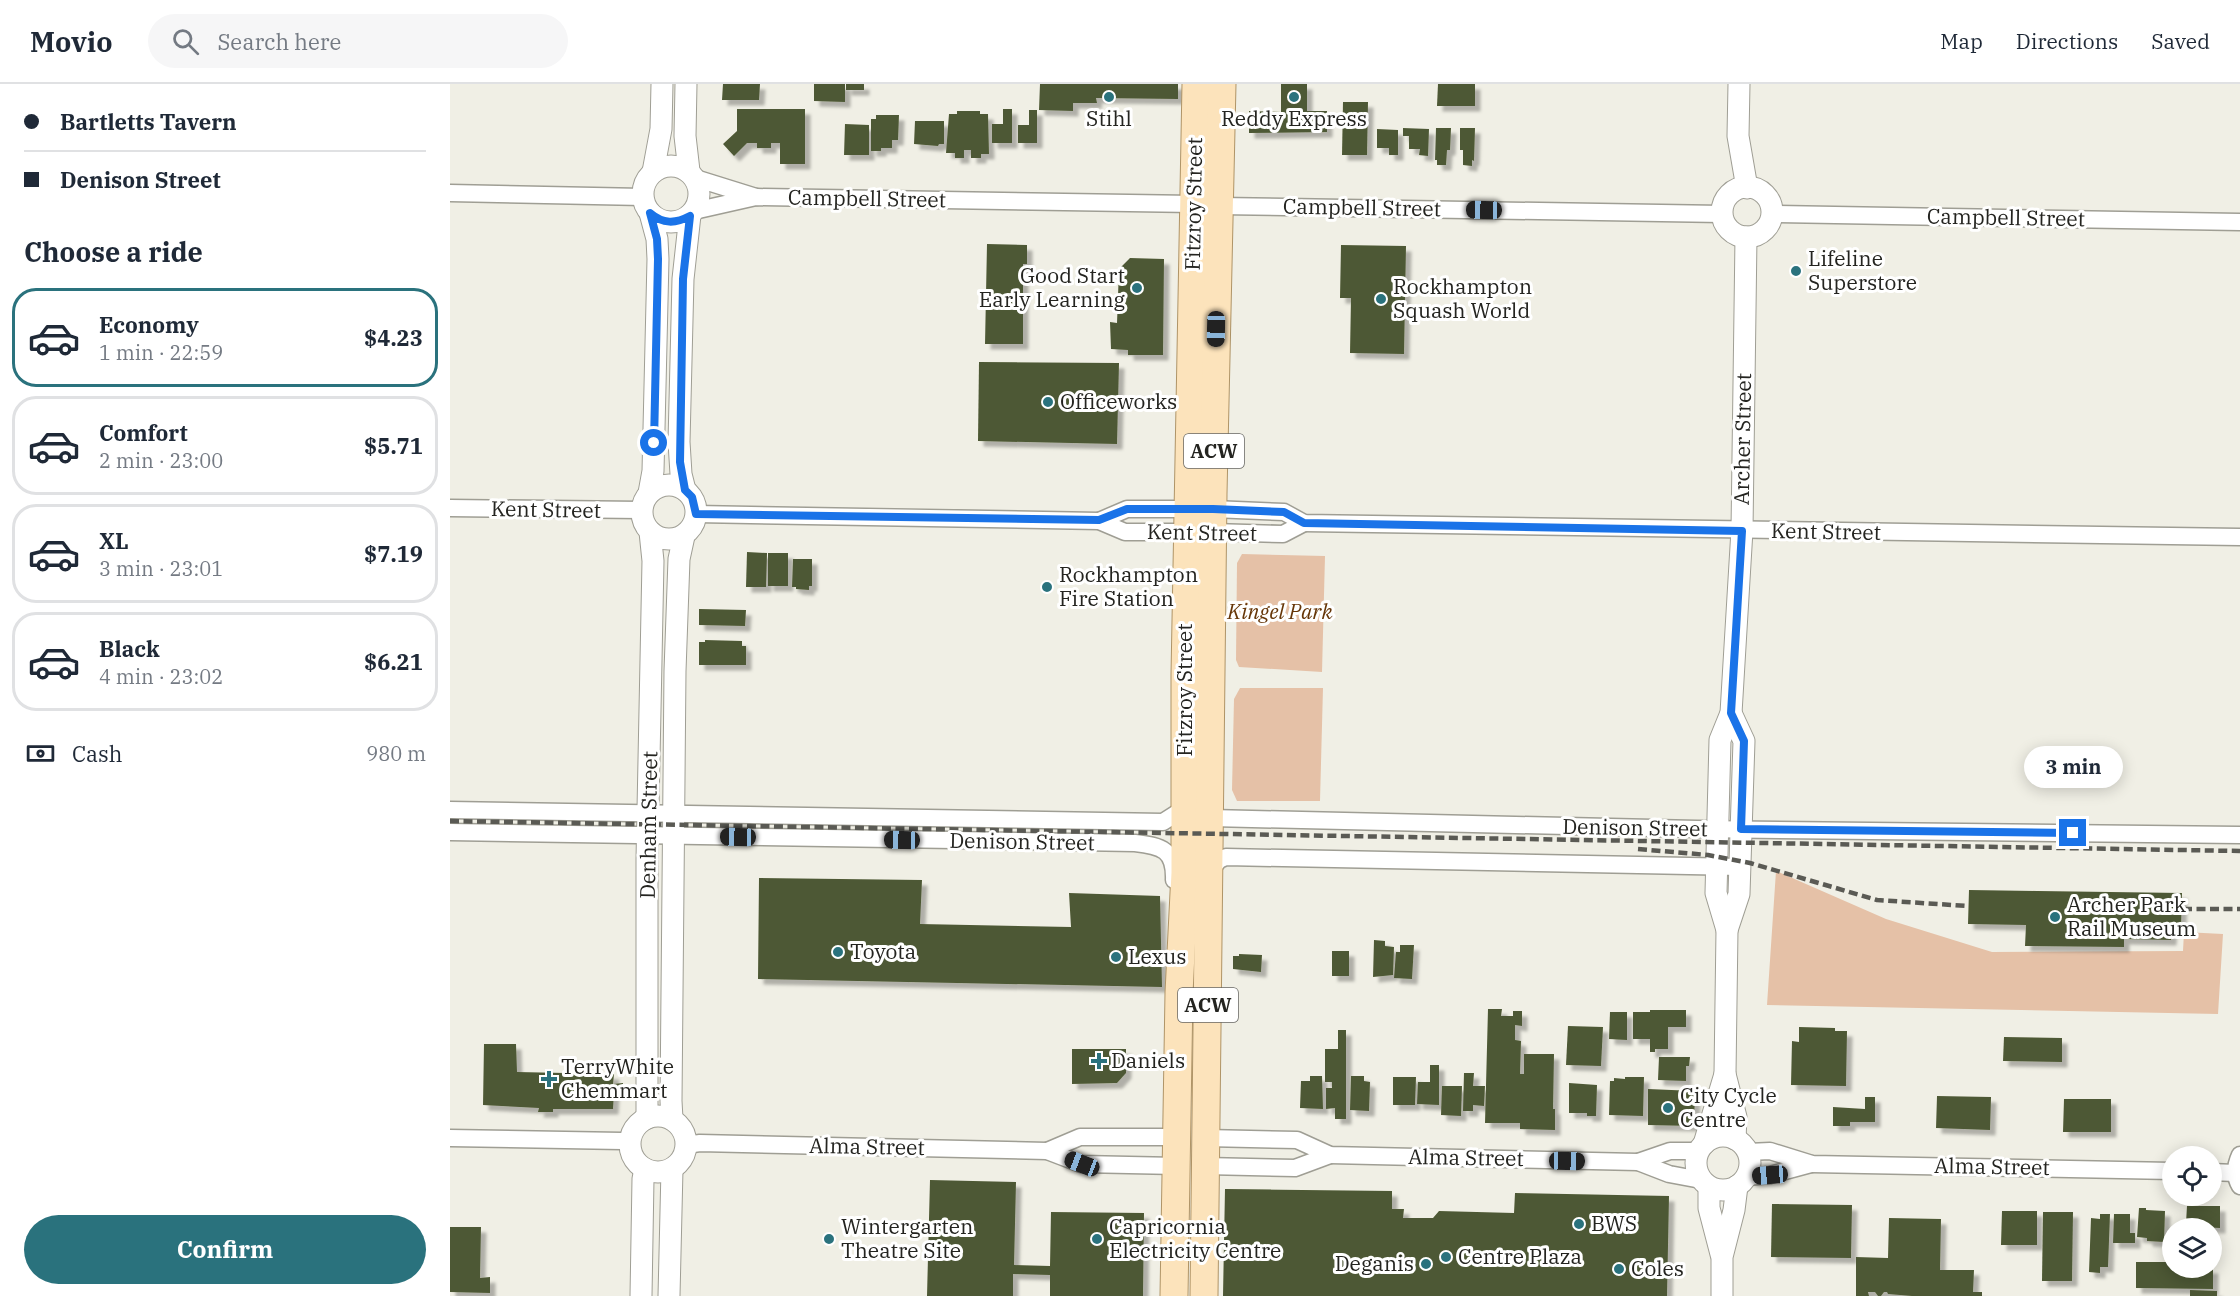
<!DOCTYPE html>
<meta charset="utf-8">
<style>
:root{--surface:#fff;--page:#f6f6f7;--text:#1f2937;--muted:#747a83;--line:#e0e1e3;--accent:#2a727d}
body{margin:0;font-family:"IBM Plex Serif",serif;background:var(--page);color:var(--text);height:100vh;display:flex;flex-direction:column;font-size:22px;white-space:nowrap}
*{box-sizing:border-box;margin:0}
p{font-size:20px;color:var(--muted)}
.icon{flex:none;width:33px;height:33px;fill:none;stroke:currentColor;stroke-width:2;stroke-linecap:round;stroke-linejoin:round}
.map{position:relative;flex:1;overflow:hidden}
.panel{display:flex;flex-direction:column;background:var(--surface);width:450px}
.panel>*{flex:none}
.top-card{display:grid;align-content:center;height:132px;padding:0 24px;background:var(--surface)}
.fabs{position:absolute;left:1712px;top:1062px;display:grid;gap:12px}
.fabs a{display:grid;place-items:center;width:60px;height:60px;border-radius:50%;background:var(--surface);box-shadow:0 3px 15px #0003;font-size:30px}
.end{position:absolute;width:27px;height:27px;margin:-14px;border:8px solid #1a73e8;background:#fff;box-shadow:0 0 0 3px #fff}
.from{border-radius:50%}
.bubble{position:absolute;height:42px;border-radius:21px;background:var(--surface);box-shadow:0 3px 15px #0003;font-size:20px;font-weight:700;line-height:42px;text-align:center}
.car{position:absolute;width:18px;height:36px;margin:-18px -9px;border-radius:8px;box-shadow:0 0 4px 2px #0007;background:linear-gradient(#222 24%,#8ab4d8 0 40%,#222 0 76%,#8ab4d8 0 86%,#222 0)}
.top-card b{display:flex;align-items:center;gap:21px;height:57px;font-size:22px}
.top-card b+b{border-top:2px solid var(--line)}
.top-card i{width:15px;height:15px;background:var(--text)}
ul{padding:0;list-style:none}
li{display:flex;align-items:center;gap:18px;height:99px;margin:0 12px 9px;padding:0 12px;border:3px solid var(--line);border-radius:24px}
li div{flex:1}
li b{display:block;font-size:22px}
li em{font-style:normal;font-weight:700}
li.current{border-color:var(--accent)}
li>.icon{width:54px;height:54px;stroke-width:1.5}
h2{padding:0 24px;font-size:27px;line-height:72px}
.pay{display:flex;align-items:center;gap:15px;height:66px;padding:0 24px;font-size:22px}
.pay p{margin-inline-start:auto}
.primary-button{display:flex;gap:12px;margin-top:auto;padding:12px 24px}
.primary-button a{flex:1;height:69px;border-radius:36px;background:var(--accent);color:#fff;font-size:24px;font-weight:700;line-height:69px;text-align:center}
header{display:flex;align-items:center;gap:36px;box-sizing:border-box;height:84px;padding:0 30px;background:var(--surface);border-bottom:2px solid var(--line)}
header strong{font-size:28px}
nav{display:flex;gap:33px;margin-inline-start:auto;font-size:21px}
.search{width:420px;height:54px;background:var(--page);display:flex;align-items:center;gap:15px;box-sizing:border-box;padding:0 21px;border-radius:33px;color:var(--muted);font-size:22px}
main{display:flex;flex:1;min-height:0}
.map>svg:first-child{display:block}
</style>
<header>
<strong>Movio</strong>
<div class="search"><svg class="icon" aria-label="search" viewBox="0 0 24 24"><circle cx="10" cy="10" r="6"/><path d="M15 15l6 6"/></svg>Search here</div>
<nav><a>Map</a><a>Directions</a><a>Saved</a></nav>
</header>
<main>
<section class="panel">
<div class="top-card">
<b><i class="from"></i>Bartletts Tavern</b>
<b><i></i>Denison Street</b>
</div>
<h2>Choose a ride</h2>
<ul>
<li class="current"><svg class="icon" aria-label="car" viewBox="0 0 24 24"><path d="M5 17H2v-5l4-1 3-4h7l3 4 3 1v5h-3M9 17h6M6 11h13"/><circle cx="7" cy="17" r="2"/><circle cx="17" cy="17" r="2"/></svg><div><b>Economy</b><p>1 min · 22:59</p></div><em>$4.23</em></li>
<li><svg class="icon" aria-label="car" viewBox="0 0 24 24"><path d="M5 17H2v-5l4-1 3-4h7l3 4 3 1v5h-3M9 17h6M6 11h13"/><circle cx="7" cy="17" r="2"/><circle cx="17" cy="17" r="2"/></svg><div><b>Comfort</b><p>2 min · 23:00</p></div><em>$5.71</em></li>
<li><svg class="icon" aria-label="car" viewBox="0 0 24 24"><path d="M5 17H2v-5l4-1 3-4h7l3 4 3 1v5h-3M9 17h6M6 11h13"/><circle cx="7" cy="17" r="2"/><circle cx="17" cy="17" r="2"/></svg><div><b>XL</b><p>3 min · 23:01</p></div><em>$7.19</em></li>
<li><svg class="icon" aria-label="car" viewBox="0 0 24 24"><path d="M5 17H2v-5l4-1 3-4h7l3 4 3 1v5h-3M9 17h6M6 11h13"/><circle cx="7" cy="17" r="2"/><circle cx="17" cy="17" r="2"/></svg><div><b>Black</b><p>4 min · 23:02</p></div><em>$6.21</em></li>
</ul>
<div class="pay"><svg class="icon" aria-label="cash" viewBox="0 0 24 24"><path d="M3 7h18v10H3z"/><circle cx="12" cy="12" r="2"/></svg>Cash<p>980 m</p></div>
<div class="primary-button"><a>Confirm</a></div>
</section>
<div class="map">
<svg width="1790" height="1212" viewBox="0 0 1790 1212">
<defs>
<filter id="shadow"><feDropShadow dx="5.5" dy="5.5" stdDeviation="1.5" flood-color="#0004"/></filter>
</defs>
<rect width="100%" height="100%" fill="#f0efe5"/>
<!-- green -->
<g fill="#e5c1a7">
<polygon points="792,470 875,472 872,588 789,583 786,576 787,479"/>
<polygon points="790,604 873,604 870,717 787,717 782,706 784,615"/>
<polygon points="1326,787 1436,835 1542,868 1733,867 1734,848 1773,850 1768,930 1317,921"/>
</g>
<!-- building -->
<g fill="#4e5934" filter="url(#shadow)">
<polygon points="273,0 310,0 309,16 272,16"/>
<polygon points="364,0 395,0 395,18 364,17"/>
<rect x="396" y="0" width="18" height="6"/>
<polygon points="590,0 728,0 728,15 646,14 647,19 623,19 623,27 589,26"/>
<polygon points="831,0 857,0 857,27 877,27 877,48 799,49 799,27 831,28"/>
<polygon points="988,0 1025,0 1025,22 987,22"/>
<polygon points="893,18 918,18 917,71 892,71"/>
<polygon points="287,25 355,25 355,80 330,80 330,59 321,59 321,64 307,64 307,59 297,59 284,72 273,60 287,47"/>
<polygon points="553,25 562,25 562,59 542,59 542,40 553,40"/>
<polygon points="579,26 587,26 587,59 568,59 568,41 579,41"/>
<polygon points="507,27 530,27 530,30 538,30 539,70 531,70 531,74 521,74 521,66 514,66 514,74 505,74 505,69 496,69 499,30 507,30"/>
<polygon points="426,31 449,31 448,56 442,56 442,64 431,64 431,67 421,67 421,35 426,35"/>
<polygon points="465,37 494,37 494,60 489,60 488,62 464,60"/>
<polygon points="395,40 419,41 419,71 394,71"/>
<polygon points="953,44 979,45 978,72 969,71 970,65 959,65 959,52 953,52"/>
<polygon points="986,44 1001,44 1000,66 997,66 996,81 987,81 987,76 985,76"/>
<polygon points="1010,44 1025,44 1024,77 1022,76 1022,82 1013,81 1013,66 1010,66"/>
<polygon points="927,45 948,46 948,71 939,71 939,64 927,64"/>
<polygon points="537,160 577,161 577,180 573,180 573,260 535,260"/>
<polygon points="891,161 956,162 954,270 900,269 901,214 890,214"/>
<polygon points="680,174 714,175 713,271 678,271 678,266 661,265 660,238 667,239 669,185"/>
<polygon points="529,278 669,279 667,360 528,357"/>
<polygon points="297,468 317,469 316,503 296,503"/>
<rect x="318" y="469" width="20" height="33"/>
<polygon points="343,475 362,475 362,502 359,502 359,506 346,505 346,503 342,503"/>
<polygon points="249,525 296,526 295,542 249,541"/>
<polygon points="255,556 292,557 292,562 296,562 296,581 249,581 249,558 255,558"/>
<polygon points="309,794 472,796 470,840 621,843 619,809 710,812 712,903 308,895"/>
<polygon points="1519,806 1732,809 1731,843 1722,843 1721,856 1674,855 1674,863 1575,862 1576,841 1518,840"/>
<polygon points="924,856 935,857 935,862 944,863 943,891 923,893"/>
<polygon points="950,861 964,861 962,895 944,894 946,868 950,868"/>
<rect x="882" y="867" width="17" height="25"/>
<polygon points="789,870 812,871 811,888 783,885 783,872 789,872"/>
<polygon points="1038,925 1052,925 1051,932 1063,932 1063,927 1072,927 1072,942 1065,941 1065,956 1071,957 1070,990 1074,990 1074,970 1104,970 1103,1025 1105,1025 1105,1046 1070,1045 1070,1039 1035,1039"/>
<polygon points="1200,926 1236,926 1236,943 1218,943 1218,965 1205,965 1205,968 1200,968 1200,955 1183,955 1183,928 1200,928"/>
<polygon points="1160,928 1177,928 1177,956 1159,955"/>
<polygon points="1118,942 1153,943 1151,982 1116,981"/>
<polygon points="1349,943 1385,944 1385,947 1397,947 1396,1002 1341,1001 1342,957 1349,958"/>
<polygon points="888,946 896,946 896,1035 885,1035 885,1024 876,1025 876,1004 882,1004 882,998 875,998 875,965 888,965"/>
<polygon points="1554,953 1612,954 1612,978 1553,977"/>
<polygon points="34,960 66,960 67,988 164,990 163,1000 173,999 173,1008 164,1008 163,1025 103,1025 103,1028 88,1028 89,1024 33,1021"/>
<polygon points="622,965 676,965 676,989 667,999 622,1000"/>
<polygon points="1209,973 1240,973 1239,982 1236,982 1236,997 1208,996"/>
<polygon points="980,981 989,981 989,1021 967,1020 968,998 980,998"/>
<polygon points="1014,989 1024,989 1023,1002 1035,1002 1034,1022 1023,1021 1023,1027 1013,1027"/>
<polygon points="860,992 872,992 873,1025 850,1024 851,997 860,997"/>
<polygon points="901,992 914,992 914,997 920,998 919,1027 900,1026"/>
<polygon points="943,993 966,993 965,1021 943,1021"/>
<polygon points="1175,993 1194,993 1193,1032 1159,1031 1160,997 1164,997 1164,994 1175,995"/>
<polygon points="1119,999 1147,1001 1146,1032 1137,1032 1137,1029 1119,1029"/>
<polygon points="992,1002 1012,1002 1011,1032 991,1031"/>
<polygon points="1198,1005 1245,1007 1244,1042 1198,1041"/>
<polygon points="1487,1012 1541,1013 1540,1046 1486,1044"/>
<polygon points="1415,1013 1425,1013 1425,1038 1400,1038 1400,1042 1383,1042 1383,1023 1415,1025"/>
<polygon points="1614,1015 1661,1015 1661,1048 1613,1048"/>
<polygon points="480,1096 566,1098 564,1181 600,1182 601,1128 694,1129 693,1212 600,1212 600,1191 563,1190 563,1212 477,1212"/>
<polygon points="775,1105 942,1107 942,1125 954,1125 953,1134 983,1134 989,1127 1064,1129 1065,1109 1219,1112 1217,1212 773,1212"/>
<polygon points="1322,1120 1402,1121 1401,1174 1321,1173"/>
<polygon points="1737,1122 1770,1122 1770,1144 1750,1143 1750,1139 1736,1139"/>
<polygon points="1689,1124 1696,1124 1696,1126 1715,1127 1714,1158 1697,1157 1697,1154 1687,1153"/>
<polygon points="1552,1127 1587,1127 1587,1161 1551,1161"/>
<polygon points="1593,1128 1623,1128 1622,1197 1592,1197"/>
<polygon points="1650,1130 1660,1130 1658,1183 1650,1183 1650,1189 1639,1188 1641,1134 1650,1135"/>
<polygon points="1664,1130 1680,1130 1680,1149 1685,1149 1685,1159 1663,1159"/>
<polygon points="1439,1134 1491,1135 1490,1186 1524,1186 1523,1208 1532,1208 1532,1212 1462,1212 1438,1210 1437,1208 1434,1208 1431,1212 1428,1212 1425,1208 1418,1208 1419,1212 1406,1212 1406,1173 1438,1174"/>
<polygon points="0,1143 31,1143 30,1194 40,1193 40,1209 0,1208"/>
<polygon points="1686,1178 1722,1178 1722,1184 1763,1184 1763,1205 1686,1204"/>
<polygon points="1740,1206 1767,1207 1767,1212 1740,1212"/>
</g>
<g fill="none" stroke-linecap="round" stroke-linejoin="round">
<defs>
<g id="minor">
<polyline points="245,94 306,113"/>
<polyline points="0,109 193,113"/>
<polyline points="769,122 1272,130"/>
<polyline points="244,127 306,113 744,120"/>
<polyline points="1321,130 1790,138"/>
<polyline points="0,424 191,426"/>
<polyline points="763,425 834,428 854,439 1790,453"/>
<polyline points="246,430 649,437 675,448 737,448"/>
<polyline points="649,437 677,425 737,425"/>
<polyline points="763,448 833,450 854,439"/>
<polyline points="0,726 713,738 735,724"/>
<polyline points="761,734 1247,745 1790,751"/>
<path d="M0,748L685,759C712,762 725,766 724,796"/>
<polyline points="760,787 769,776 776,773 1290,783"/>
<polyline points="0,1054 172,1057 180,1059"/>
<polyline points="756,1054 847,1056 880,1071 1188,1078 1219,1090 1251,1096"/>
<polyline points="236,1061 250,1059 597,1067 631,1080 727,1082"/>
<polyline points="597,1067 630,1053 727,1053"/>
<polyline points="1298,1068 1320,1067 1362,1080 1722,1087"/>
<path d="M1790,1071C1785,1082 1784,1092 1790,1102"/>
<polyline points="1188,1078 1220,1067 1249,1067"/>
<polyline points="755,1082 845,1084 880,1071"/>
<polyline points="1761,1088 1785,1089"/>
<polyline points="1296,1093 1320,1091 1361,1080"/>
</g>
<g id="tertiary">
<polyline points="236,0 235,52 239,87"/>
<polyline points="1289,0 1288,52 1297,104"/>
<circle cx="221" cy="110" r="28"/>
<polyline points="203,88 211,45 212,0"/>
<circle cx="1297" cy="128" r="25"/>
<circle cx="219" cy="428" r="27"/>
<polyline points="235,406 231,390 229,358 233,195 240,131"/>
<polyline points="199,409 203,387 208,175 207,155 200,129"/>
<polyline points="1277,846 1289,810 1294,657 1281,629"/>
<circle cx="208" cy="1060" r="28"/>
<polyline points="197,1034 197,775 203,477 200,448"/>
<polyline points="222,1035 221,1017 225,587 229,475 234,452"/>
<circle cx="1273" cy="1079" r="27"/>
<polyline points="1285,1055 1286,1033 1275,990 1277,846 1266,809 1270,656 1281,629 1292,446 1296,153"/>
<polyline points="1254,1060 1275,990"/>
<polyline points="1259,1103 1259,1124 1271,1170"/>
<polyline points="191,1212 193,1095 195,1085"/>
<polyline points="219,1212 222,1085"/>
<polyline points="1272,1212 1272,1173 1284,1126 1287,1102"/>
</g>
<g id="primary">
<polyline points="724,1212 729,909 735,789 735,590 746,0"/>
<polyline points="754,1212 763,410 772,0"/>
</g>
</defs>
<!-- minor casing -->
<use href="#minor" stroke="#9f9e94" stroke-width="19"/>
<!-- tertiary casing -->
<use href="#tertiary" stroke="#9f9e94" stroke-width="23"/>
<!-- primary casing -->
<use href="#primary" stroke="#af9467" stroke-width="29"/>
<!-- minor -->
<use href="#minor" stroke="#fff" stroke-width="16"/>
<!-- tertiary -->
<use href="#tertiary" stroke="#fff" stroke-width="21"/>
<!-- primary -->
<use href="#primary" stroke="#fce3bb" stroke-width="27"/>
<!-- rail -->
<g stroke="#5a5a54" stroke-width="4.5" stroke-dasharray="9 4.5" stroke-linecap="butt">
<polyline points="0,737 1790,767"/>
<polyline points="1188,765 1258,771 1300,779 1427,816 1517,822"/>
<polyline points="1733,825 1790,825"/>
</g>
</g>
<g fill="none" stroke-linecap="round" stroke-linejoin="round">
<!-- route -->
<path stroke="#1a73e8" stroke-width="8" d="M204,359L208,175L207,155L200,129C213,140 225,140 240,132L233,195L230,378L235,406L242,413L246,430L649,436L677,425H763L834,428L854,439L1292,447L1281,629L1294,657L1291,745L1623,749"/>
</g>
<!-- markers -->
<g fill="#2a727d" stroke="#fff" stroke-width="2">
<circle cx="659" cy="13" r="6"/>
<circle cx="844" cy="13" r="6"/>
<circle cx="1346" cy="187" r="6"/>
<circle cx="687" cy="204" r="6"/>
<circle cx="931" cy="215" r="6"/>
<circle cx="598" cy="318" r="6"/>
<circle cx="597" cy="503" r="6"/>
<circle cx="1605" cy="833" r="6"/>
<circle cx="388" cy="868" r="6"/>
<circle cx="666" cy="873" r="6"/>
<path d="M646 968h6v6h6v6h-6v6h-6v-6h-6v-6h6z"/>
<path d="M96 986h6v6h6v6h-6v6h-6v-6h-6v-6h6z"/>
<circle cx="1218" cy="1024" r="6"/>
<circle cx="1129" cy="1140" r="6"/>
<circle cx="379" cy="1155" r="6"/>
<circle cx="647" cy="1155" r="6"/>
<circle cx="996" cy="1173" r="6"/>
<circle cx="976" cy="1180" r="6"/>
<circle cx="1169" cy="1185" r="6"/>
</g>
<g text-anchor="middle" stroke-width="6" stroke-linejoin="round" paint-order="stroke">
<!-- shield labels -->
<g fill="#fff" stroke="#666663" stroke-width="1.5">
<rect x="734" y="350" width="60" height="34" rx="4.5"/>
<rect x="728" y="904" width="60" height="34" rx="4.5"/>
</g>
<g font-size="20" font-weight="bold" fill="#242420">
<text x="764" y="374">ACW</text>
<text x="758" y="928">ACW</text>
</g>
<!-- poi labels -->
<g font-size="21" fill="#242420" stroke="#fff" text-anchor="start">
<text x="659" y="42" text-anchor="middle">Stihl</text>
<text x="844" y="42" text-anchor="middle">Reddy Express</text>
<text x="1358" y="182">Lifeline<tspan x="1358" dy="24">Superstore</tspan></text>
<text x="675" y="199" text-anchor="end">Good Start<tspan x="675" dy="24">Early Learning</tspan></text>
<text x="943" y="210">Rockhampton<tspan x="943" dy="24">Squash World</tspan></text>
<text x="610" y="325">Officeworks</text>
<text x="609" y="498">Rockhampton<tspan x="609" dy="24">Fire Station</tspan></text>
<text x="1617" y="828">Archer Park<tspan x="1617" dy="24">Rail Museum</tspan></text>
<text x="400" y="875">Toyota</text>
<text x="678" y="880">Lexus</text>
<text x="661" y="984">Daniels</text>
<text x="111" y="990">TerryWhite<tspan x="111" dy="24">Chemmart</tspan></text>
<text x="1230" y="1019">City Cycle<tspan x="1230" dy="24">Centre</tspan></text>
<text x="1141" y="1147">BWS</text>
<text x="391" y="1150">Wintergarten<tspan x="391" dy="24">Theatre Site</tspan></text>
<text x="659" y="1150">Capricornia<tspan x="659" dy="24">Electricity Centre</tspan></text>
<text x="1008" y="1180">Centre Plaza</text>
<text x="964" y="1187" text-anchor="end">Deganis</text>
<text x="1181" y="1192">Coles</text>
</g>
<!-- street labels -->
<g font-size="21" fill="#242420" stroke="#fff">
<text transform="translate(417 115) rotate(1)" y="7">Campbell Street</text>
<text transform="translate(744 120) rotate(-89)" y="7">Fitzroy Street</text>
<text transform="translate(912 124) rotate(1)" y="7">Campbell Street</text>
<text transform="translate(1556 134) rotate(1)" y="7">Campbell Street</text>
<text transform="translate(1293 355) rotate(-89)" y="7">Archer Street</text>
<text transform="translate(96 426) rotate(1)" y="7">Kent Street</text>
<text transform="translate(1376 448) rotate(1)" y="7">Kent Street</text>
<text transform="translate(752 449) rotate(1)" y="7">Kent Street</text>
<text transform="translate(735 606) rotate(-90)" y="7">Fitzroy Street</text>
<text transform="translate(199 741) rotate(-89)" y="7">Denham Street</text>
<text transform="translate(1185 744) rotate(1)" y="7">Denison Street</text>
<text transform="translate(572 758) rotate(1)" y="7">Denison Street</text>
<text transform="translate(417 1063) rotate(1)" y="7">Alma Street</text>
<text transform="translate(1016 1074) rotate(1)" y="7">Alma Street</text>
<text transform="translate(1542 1083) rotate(1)" y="7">Alma Street</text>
</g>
<!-- park labels -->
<g font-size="21" font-style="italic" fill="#663608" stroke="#fff">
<text x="830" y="535">Kingel Park</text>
</g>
</g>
</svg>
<div class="fabs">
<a><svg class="icon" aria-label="locate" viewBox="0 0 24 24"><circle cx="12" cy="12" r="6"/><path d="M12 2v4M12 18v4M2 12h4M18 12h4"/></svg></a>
<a><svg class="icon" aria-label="layers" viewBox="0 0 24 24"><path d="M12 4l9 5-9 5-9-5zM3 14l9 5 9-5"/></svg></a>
</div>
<i class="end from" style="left:204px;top:359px"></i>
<i class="end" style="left:1623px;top:749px"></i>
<div class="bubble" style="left:1574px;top:662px;width:99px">3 min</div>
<i class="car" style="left:1034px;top:126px;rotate:271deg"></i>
<i class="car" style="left:766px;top:245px;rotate:181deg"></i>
<i class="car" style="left:288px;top:753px;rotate:271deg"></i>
<i class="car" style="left:452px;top:756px;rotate:271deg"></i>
<i class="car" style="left:1117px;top:1077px;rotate:91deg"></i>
<i class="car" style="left:632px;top:1080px;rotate:291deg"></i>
<i class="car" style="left:1320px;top:1091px;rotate:266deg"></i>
</div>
</main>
